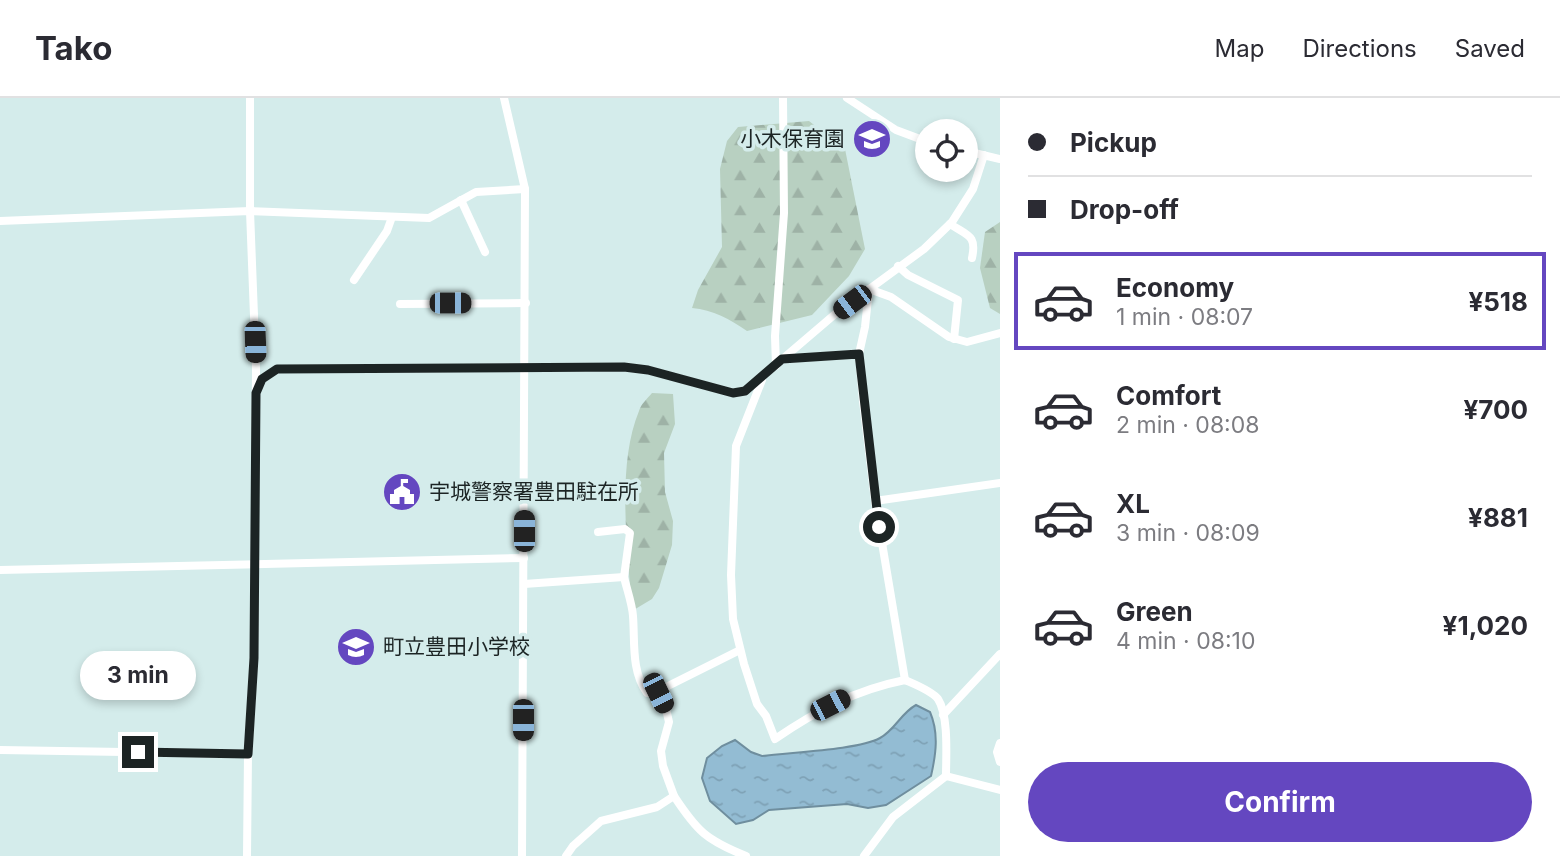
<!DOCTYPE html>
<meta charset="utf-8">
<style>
:root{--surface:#fff;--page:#f7f7f7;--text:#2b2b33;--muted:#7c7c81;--line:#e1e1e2;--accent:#6447c0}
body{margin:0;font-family:Inter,"Noto Sans JP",sans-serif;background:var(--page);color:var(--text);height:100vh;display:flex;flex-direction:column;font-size:26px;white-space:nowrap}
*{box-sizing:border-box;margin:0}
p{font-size:23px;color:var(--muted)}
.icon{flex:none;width:38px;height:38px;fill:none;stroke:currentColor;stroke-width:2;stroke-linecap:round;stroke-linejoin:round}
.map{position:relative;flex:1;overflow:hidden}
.sheet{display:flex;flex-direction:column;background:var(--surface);width:560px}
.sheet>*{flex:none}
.banner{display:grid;align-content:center;height:154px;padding:0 28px;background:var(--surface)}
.tools{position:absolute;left:915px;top:21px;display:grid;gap:14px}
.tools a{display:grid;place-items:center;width:63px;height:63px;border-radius:50%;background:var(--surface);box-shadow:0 4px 10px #0003;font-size:35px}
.end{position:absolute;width:32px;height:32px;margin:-16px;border:9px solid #1c2424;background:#fff;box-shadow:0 0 0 4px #fff}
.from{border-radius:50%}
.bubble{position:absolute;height:49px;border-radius:24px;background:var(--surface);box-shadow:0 4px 10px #0003;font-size:23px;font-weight:700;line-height:49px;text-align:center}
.car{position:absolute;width:21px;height:42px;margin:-21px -10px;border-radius:9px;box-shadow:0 0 5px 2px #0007;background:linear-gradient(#222 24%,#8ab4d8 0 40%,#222 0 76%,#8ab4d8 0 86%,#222 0)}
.banner b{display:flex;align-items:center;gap:24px;height:66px;font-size:26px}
.banner b+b{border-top:2px solid var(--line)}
.banner i{width:18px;height:18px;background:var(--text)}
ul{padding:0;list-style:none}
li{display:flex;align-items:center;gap:21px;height:98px;margin:0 14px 10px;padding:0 14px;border:4px solid transparent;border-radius:0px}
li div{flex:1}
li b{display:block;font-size:26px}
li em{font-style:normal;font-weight:700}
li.active{border-color:var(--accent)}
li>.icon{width:63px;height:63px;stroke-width:1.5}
.action{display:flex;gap:14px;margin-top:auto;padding:14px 28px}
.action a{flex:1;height:80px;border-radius:42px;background:var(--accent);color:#fff;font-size:28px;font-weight:700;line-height:80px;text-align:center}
header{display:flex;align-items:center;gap:42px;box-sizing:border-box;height:98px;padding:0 35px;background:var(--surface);border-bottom:2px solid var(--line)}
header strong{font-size:33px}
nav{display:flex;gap:38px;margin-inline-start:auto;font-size:24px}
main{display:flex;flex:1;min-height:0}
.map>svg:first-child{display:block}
</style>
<header>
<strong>Tako</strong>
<nav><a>Map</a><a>Directions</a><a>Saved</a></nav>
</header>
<main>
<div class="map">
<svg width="1000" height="758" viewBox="0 0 1000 758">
<defs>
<pattern id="forest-firs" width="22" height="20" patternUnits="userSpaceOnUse" patternTransform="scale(1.75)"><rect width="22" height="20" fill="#b8d0c1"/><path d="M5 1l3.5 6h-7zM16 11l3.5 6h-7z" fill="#9eb2a6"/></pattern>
<pattern id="water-ripples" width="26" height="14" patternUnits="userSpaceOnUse" patternTransform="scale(1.75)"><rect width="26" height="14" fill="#93bcd3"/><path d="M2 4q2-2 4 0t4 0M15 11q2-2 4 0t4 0" fill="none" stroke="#7ea1b5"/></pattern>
</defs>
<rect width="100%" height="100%" fill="#d4eceb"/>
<!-- forest -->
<g fill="url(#forest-firs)">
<path d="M809,23L845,51L865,151L849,178L812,217L747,233C730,221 713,212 692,210L698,192L722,149L720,71L727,43L738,29Z"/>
<polygon points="1000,124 1000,216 990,210 980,170 985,134"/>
<path d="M652,295L673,296L675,326L664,355L665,394L673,423L672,447L659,490L652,501L632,513C628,454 616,368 639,313C641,306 647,301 652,295Z"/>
</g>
<!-- water -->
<path fill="url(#water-ripples)" stroke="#6f8e9e" stroke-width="2" d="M916,607L930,614C939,635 936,656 931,678L886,707L868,710L847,706L769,712L753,722L736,726L710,703L702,680L707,660L722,648L735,642L751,654L762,658C791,654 858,652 880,640C895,632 901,615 916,607Z"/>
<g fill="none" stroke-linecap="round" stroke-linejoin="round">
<!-- minor -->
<g stroke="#fff" stroke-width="8">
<polyline points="504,0 525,91 522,758"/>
<polyline points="847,0 896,32 928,44"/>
<polyline points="966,53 1000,61"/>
<polyline points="461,102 485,154"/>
<polyline points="0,123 250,113 429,120 476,94 525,91"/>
<path d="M950,126C968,138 977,137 972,160"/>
<polyline points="898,168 908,177 958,202 954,241"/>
<polyline points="354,182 387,133 392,119"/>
<polyline points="869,191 865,229 859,256 863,303 875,403 905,582"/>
<polyline points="869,191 891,199 949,239 967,244 1000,235"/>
<polyline points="400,206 526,205"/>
<polyline points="782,261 859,256"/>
<polyline points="776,268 775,238 784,115 783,0"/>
<path d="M762,282L736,348L731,477L733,521L744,566L757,606L766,618L775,641C816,613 855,592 905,582C914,586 932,593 938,601C949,618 946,659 946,678"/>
<polyline points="256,295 262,281 277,271 624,269 648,272 733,295 745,293 834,217 924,151 952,124 973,91 984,57"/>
<polyline points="875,403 1000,385"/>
<polyline points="598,434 625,431 630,435 624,479"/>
<polyline points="0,472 524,460"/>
<path d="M524,486L624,479C627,492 632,505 633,518C635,544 631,573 647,595H658"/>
<polyline points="943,617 1000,556"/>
<polyline points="1000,645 997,654 1000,664"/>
<polyline points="0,652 248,656"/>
<path d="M674,698C697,733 706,742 746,758"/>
<polyline points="247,758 248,656 254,560 256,270 250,113 250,0"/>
<polyline points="566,758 573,748 601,723 657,709 674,698 663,668 661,653 669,624 666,611 658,595 668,588 740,552"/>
<polyline points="864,758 893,719 946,678 1000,692"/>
</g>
</g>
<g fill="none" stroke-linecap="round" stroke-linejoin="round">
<!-- route -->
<polyline stroke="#1c2424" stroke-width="9" points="138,654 248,656 254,560 256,295 262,281 277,271 624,269 648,272 733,295 745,293 782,261 859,256 879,429"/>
</g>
<!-- icons -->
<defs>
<symbol id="school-disc" viewBox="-11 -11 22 22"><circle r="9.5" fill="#6447c0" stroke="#d4eceb"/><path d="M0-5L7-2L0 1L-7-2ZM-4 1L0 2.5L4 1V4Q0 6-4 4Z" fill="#fff"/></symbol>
<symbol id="civic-disc" viewBox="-11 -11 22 22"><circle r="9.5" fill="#6447c0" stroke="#d4eceb"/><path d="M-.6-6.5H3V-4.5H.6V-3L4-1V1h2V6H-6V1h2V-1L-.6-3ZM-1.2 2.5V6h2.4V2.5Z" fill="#fff"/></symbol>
</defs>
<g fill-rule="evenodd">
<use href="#school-disc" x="850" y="19" width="44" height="44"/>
<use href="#civic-disc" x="380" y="372" width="44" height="44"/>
<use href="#school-disc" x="334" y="527" width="44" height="44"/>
</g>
<g text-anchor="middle" stroke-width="7" stroke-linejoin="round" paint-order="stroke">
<!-- poi labels -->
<g font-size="21" fill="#1c2424" stroke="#d4eceb" text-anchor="start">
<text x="845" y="48" text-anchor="end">小木保育園</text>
<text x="429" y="401">宇城警察署豊田駐在所</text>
<text x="383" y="556">町立豊田小学校</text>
</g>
</g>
</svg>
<div class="tools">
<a><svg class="icon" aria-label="locate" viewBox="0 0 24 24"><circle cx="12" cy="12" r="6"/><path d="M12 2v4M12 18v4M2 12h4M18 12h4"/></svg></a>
</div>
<i class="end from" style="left:879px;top:429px"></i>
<i class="end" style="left:138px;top:654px"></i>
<div class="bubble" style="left:80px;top:553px;width:116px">3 min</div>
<i class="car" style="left:852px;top:204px;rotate:233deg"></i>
<i class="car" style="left:450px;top:205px;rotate:90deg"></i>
<i class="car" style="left:255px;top:244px;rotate:178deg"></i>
<i class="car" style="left:524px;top:433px;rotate:0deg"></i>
<i class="car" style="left:658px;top:595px;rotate:154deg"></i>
<i class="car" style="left:830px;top:607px;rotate:63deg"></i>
<i class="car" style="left:523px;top:622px;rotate:180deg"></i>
</div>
<section class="sheet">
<div class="banner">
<b><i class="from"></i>Pickup</b>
<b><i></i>Drop-off</b>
</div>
<ul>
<li class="active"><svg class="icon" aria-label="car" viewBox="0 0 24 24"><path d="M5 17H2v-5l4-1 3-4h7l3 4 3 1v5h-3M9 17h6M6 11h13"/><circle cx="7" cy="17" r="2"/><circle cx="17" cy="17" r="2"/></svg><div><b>Economy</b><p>1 min · 08:07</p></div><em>¥518</em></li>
<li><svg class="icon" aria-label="car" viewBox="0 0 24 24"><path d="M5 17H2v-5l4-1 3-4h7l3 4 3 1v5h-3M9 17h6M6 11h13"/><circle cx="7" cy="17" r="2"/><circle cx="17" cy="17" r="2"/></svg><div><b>Comfort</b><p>2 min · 08:08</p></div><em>¥700</em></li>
<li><svg class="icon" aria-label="car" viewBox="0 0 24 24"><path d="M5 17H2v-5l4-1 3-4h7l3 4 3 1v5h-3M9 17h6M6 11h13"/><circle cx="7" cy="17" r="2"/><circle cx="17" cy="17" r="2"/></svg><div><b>XL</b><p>3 min · 08:09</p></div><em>¥881</em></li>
<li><svg class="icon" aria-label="car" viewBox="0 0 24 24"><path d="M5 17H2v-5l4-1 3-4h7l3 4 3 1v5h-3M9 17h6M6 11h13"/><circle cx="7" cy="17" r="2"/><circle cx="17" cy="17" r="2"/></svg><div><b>Green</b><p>4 min · 08:10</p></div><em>¥1,020</em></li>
</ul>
<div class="action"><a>Confirm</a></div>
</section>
</main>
